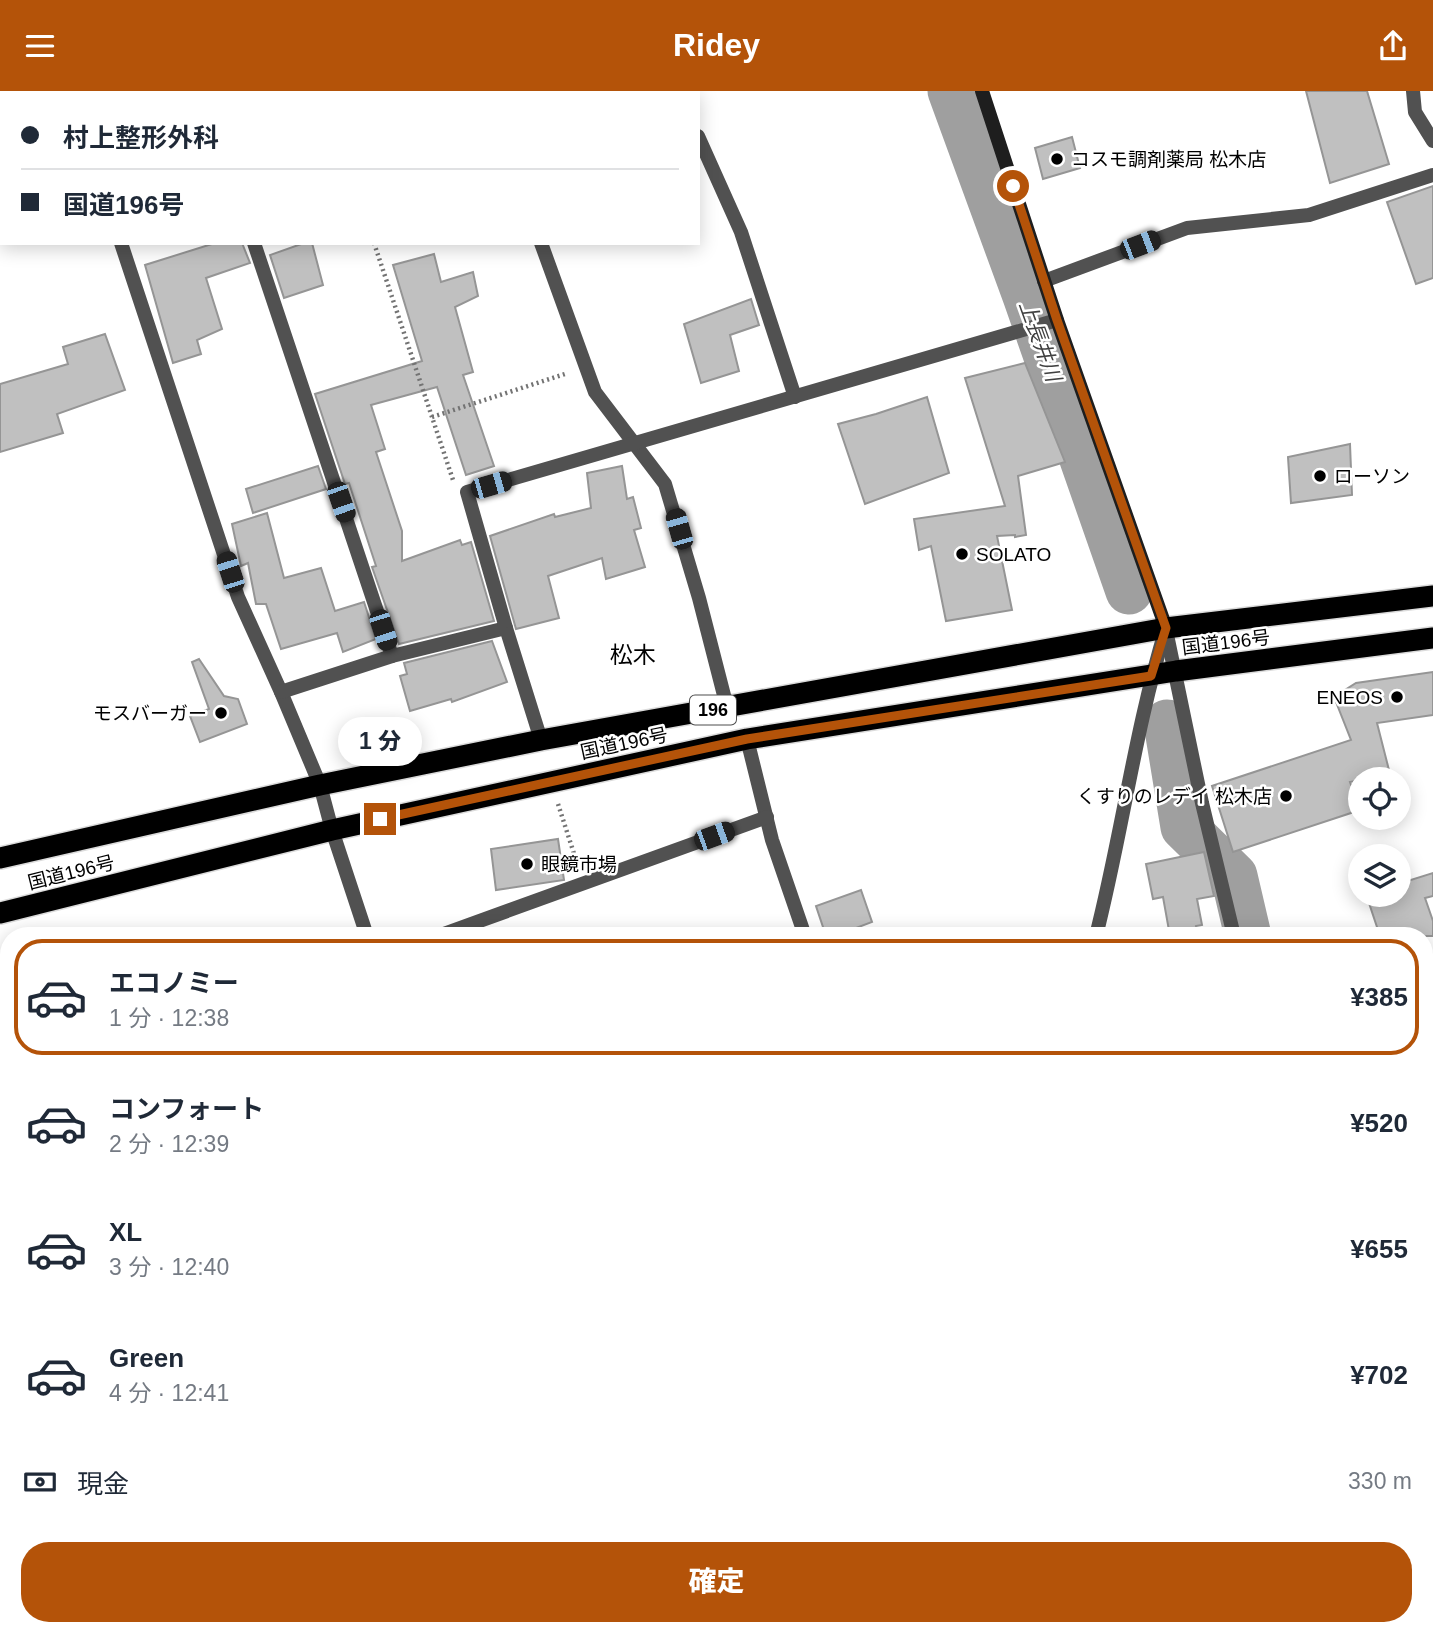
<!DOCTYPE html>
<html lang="ja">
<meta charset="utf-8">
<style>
:root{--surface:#fff;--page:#f6f6f7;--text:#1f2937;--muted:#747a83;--line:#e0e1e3;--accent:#b45309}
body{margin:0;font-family:Arial,"Noto Sans JP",sans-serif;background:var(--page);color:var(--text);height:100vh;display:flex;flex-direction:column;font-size:26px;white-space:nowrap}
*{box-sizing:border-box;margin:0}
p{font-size:23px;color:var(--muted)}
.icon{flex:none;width:38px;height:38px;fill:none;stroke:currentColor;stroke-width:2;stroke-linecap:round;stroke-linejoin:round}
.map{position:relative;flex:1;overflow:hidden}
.details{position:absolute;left:0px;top:836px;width:1433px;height:709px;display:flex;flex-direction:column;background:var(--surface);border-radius:28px 28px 0 0;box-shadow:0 4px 18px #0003}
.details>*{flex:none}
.hud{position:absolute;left:0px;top:0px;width:700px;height:154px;box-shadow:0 4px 18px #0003;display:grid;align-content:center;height:154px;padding:0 21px;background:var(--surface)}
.tools{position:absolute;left:1348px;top:676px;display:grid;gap:14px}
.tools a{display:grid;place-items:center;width:63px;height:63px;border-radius:50%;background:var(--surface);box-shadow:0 4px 18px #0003;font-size:35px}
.end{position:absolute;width:32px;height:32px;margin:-16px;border:9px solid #b45309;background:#fff;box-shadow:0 0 0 4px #fff}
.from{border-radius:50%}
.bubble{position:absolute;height:49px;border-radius:24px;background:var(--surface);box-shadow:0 4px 18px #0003;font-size:23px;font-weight:800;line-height:49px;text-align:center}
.car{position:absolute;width:21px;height:42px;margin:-21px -10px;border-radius:9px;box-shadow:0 0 5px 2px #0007;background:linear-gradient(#222 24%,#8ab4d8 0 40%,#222 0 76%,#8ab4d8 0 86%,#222 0)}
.hud b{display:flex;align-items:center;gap:24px;height:66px;font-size:26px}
.hud b+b{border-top:2px solid var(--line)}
.hud i{width:18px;height:18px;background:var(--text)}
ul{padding:12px 0 0;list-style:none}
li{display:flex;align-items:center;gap:21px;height:116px;margin:0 14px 10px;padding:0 7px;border:4px solid transparent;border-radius:28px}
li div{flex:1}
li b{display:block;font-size:26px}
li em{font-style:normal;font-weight:800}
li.current{border-color:var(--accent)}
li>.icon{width:63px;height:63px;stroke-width:1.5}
.pay{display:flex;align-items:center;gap:18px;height:77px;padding:0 21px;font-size:26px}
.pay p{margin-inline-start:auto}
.primary-button{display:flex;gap:14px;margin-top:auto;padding:14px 21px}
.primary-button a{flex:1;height:80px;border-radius:28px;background:var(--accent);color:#fff;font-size:28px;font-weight:800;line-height:80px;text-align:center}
header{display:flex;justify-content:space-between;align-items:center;height:91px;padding:0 21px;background:var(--accent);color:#fff;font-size:32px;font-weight:800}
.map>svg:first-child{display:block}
</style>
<header><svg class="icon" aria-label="menu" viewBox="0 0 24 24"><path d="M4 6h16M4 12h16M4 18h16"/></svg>Ridey<svg class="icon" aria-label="share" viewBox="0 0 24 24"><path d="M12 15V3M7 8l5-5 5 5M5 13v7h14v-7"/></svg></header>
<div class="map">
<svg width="1433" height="1545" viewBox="0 0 1433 1545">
<rect width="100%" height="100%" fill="#fff"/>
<!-- green -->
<polygon fill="#d8d8d8" points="462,1537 465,1545 117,1545 114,1537"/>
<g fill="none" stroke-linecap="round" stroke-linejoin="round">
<!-- river -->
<g stroke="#9f9f9f" stroke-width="47">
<polyline points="951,0 1026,205 1129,500"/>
<polyline points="1167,632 1184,736 1234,785 1248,845"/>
<polyline points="1424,1426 1433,1447"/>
</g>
</g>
<!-- building -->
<g fill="#c0c0c0" stroke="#959595" stroke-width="2">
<polygon points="1306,0 1367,0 1389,73 1330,92"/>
<polygon points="1072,46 1080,77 1043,88 1035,57"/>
<polygon points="1433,95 1433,187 1416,193 1387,111"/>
<polygon points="215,152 242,152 250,172 206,187 222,238 197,249 201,263 173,272 145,174"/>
<polygon points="304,152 312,152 323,194 284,207 270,164"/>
<polygon points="434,163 441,191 473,181 478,205 455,216 473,281 463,284 494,375 466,384 437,296 371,314 385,358 376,361 402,440 402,470 460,449 462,454 471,451 494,530 399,553 372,476 376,475 349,392 345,393 315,303 422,270 393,174"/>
<polygon points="751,208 759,234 730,244 739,280 701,292 684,233"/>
<polygon points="105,243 125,299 57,323 63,342 0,361 0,293 68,273 63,256"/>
<polygon points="1025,272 1065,371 1018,385 1026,444 1015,446 1015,444 997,445 1012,519 946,530 931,455 919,459 914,428 1005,415 965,287"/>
<polygon points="927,306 949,382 865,413 838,333 876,323"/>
<polygon points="1350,353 1352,404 1291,412 1288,366"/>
<polygon points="318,375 326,398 253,422 246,398"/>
<polygon points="622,375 627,408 633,406 641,437 634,439 645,476 606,488 602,467 548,485 559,527 516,538 490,445 554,423 555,426 591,417 587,382"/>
<polygon points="267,422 284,487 321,477 335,520 364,511 376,548 343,561 337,542 281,558 266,513 256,513 248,472 241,475 232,433"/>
<polygon points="492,550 507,591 452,611 451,608 410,620 400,585 407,583 404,572"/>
<polygon points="199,568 224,605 238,608 247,633 200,651 190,625 209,618 192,571"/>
<polygon points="1433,581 1433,624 1377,632 1390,683 1350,691 1360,719 1233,761 1212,695 1351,649 1334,606 1356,592"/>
<polygon points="558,748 564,789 496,799 491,758"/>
<polygon points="1204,761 1214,805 1197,808 1202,834 1196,835 1198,845 1170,845 1163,806 1153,808 1146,773"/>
<polygon points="1433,782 1433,805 1425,807 1433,830 1433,845 1380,845 1366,803 1398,803 1398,793"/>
<polygon points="861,799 872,831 835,845 826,845 816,815"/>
</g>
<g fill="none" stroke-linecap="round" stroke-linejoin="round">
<defs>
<g id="highway">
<polyline points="0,767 320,694 541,649 1166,537 1433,505"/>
<polyline points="0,822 332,739 747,648 1176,580 1433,547"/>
</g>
</defs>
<!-- highway casing -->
<use href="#highway" stroke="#dbdbdb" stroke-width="24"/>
<!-- path -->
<g stroke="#737373" stroke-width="4.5" stroke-dasharray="2 3.5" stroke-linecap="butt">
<polyline points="374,152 453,389"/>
<polyline points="432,326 568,282"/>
<polyline points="558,713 578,775"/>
<polyline points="0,1474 9,1472"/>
<polyline points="35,1536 36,1545"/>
</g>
<!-- street -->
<g stroke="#515151" stroke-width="14">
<polyline points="74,0 75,2"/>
<polyline points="488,0 489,2"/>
<polyline points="672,0 673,2"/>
<polyline points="1413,0 1415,21 1433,50"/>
<polyline points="340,2 347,0"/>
<polyline points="698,45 741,141 795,306"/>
<polyline points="0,112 2,111"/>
<polyline points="121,152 238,506 281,601 320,694 332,739 367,845"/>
<polyline points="254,152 392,565"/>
<polyline points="541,152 595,301 665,393 699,507 727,616"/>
<polyline points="1044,190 1187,137 1309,124 1433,84"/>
<polyline points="1166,539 1202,712 1234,845"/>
<polyline points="281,601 392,565 506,537"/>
<polyline points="747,648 772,749 805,845"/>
<polyline points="541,649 506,537 467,401 1057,229"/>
<polyline points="438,845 767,726"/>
<path d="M1096,845C1122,743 1135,638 1166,537"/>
<polyline points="1424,1441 1433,1438"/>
<polyline points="1424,1464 1433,1488"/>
<polyline points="599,1536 602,1545"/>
<polyline points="947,1545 948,1536"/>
<polyline points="1109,1545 1135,1536"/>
</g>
<!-- secondary -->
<polyline stroke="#1e1e1e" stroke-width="14" points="982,0 1057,229 1166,537"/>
<!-- highway -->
<use href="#highway" stroke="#000" stroke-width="21"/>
</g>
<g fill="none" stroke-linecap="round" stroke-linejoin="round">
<!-- route -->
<polyline stroke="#b45309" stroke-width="9" points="380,728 747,648 1151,585 1166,537 1057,229 1013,95"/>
</g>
<!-- markers -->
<g fill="#000" stroke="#fff" stroke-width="2.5">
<circle cx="1057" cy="68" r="7"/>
<circle cx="1320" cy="385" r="7"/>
<circle cx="962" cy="463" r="7"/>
<circle cx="1397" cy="606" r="7"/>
<circle cx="221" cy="622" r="7"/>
<circle cx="1286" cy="705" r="7"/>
<circle cx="527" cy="773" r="7"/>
</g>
<g text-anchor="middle" stroke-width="5" stroke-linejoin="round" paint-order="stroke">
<!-- shield labels -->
<rect fill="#fff" stroke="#4c4c4c" stroke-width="2" x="690" y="604.5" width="46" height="29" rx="5"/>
<g font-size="18" font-weight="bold" fill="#000">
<text x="713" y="625">196</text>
</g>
<!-- poi labels -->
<g font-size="19" fill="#000" stroke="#fff" text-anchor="start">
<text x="1071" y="75">コスモ調剤薬局 松木店</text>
<text x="1334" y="392">ローソン</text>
<text x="976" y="470">SOLATO</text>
<text x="1383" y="613" text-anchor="end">ENEOS</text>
<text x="207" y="629" text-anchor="end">モスバーガー</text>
<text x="1272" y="712" text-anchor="end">くすりのレデイ 松木店</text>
<text x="541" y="780">眼鏡市場</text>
</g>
<!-- street labels -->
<g font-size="19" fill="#000" stroke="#fff">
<text transform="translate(1226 551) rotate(-7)" y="7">国道196号</text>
<text transform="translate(624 652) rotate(-12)" y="7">国道196号</text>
<text transform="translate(71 781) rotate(-14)" y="7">国道196号</text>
</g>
<!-- water labels -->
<g font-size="21" font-style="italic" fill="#404040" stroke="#fff">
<text transform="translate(1040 250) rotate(70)" y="7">上長井川</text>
</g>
<!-- quarter labels -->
<g font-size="23" fill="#000" stroke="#fff">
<text x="633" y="572">松木</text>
</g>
</g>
</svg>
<div class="tools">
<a><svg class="icon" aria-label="locate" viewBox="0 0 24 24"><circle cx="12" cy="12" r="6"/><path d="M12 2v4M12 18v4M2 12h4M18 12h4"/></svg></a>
<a><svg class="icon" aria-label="layers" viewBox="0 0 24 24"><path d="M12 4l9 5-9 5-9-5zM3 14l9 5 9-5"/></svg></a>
</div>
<i class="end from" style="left:1013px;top:95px"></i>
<i class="end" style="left:380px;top:728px"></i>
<div class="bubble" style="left:338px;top:626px;width:84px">1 分</div>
<i class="car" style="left:1140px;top:154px;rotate:69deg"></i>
<i class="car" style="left:491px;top:394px;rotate:74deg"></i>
<i class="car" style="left:341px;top:411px;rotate:161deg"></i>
<i class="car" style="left:679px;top:438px;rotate:344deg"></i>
<i class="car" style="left:230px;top:481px;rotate:342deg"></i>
<i class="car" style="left:383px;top:539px;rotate:162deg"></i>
<i class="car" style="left:714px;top:745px;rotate:70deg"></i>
<div class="hud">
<b><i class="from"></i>村上整形外科</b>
<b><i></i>国道196号</b>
</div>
<section class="details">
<ul>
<li class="current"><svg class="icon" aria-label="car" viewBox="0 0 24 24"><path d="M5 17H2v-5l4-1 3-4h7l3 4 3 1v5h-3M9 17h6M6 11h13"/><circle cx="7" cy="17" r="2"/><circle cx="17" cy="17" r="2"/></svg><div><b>エコノミー</b><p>1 分 · 12:38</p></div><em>¥385</em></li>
<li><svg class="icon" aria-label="car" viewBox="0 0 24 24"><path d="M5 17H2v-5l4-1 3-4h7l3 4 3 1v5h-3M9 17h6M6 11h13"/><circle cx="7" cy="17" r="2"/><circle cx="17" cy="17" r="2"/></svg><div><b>コンフォート</b><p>2 分 · 12:39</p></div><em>¥520</em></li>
<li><svg class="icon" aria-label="car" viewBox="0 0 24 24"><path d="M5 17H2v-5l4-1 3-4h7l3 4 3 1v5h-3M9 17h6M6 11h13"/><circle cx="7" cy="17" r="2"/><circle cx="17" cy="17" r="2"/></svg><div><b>XL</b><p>3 分 · 12:40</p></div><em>¥655</em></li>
<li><svg class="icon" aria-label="car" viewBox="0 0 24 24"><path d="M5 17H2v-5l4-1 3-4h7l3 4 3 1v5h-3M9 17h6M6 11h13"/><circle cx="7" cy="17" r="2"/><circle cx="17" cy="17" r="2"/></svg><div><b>Green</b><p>4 分 · 12:41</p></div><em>¥702</em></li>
</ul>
<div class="pay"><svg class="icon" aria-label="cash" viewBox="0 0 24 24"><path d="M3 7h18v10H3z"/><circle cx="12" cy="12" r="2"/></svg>現金<p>330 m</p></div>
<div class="primary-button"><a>確定</a></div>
</section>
</div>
